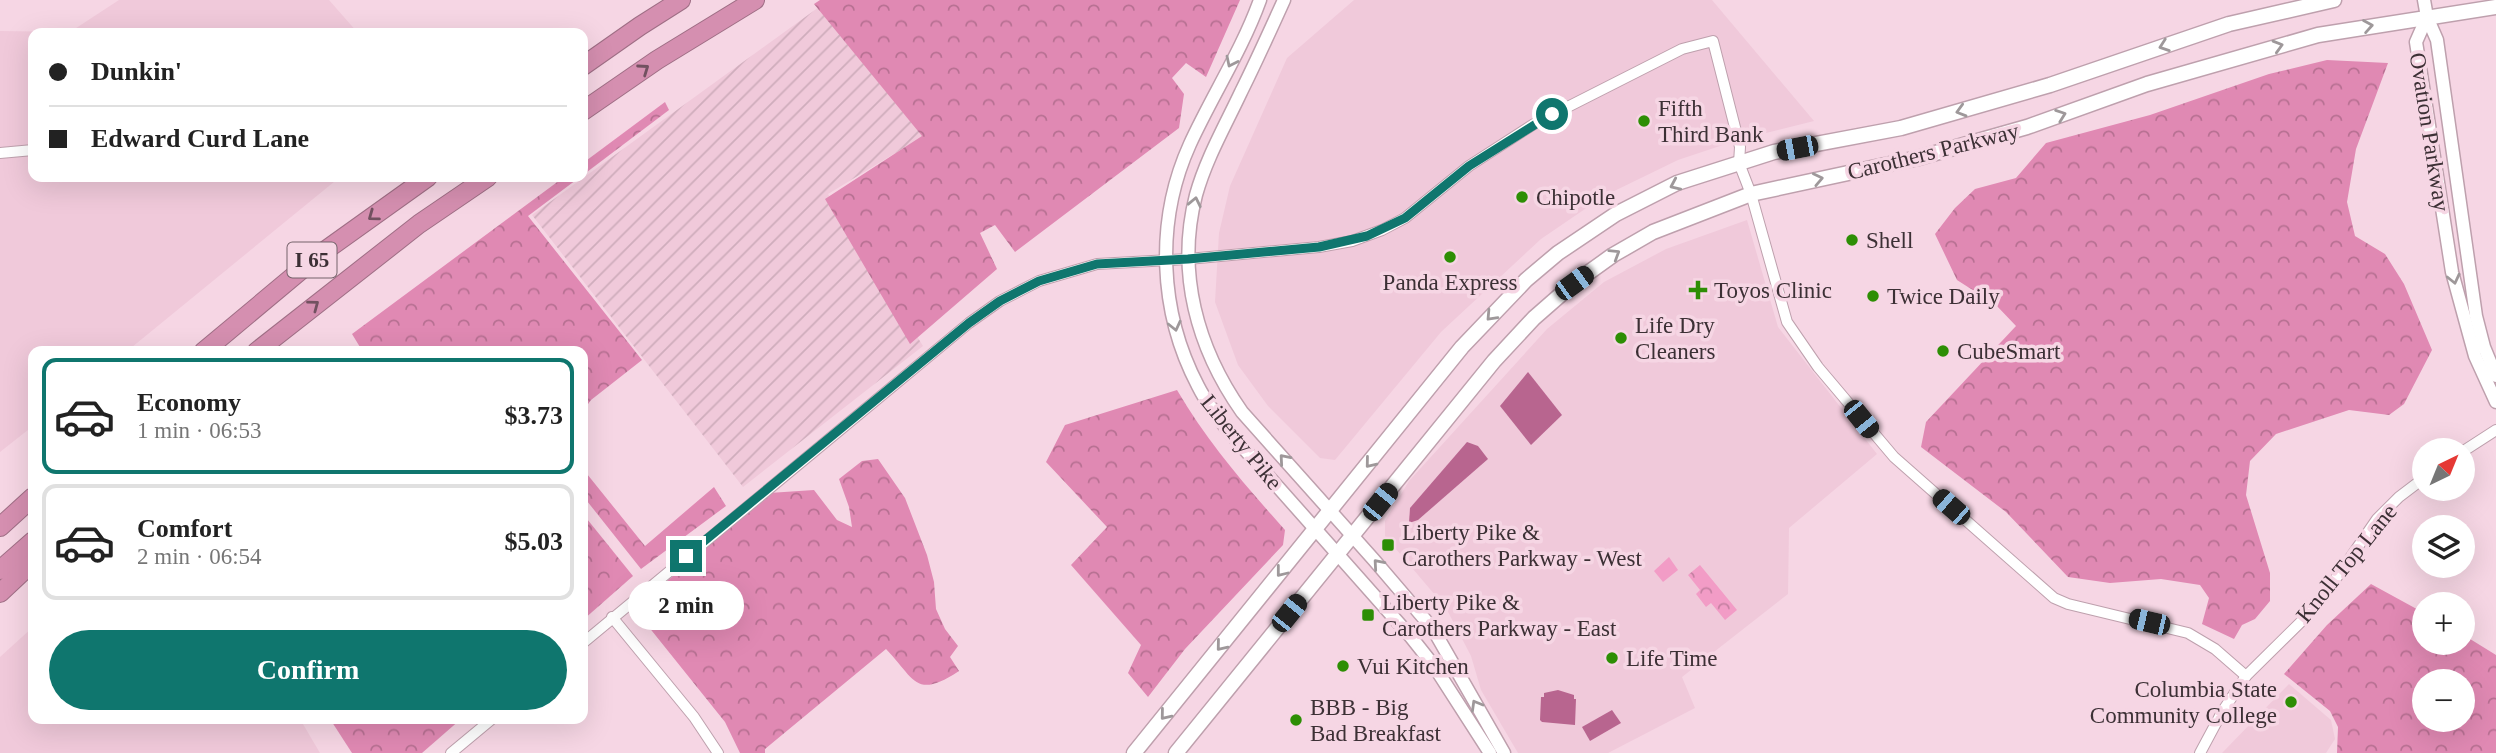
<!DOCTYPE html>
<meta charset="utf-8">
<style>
:root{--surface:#fff;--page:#f6f6f6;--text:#222;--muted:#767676;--line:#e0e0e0;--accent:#0f766e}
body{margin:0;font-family:"Times New Roman",serif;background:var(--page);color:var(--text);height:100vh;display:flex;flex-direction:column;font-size:26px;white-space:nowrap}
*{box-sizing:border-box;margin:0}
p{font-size:23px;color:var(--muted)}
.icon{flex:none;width:38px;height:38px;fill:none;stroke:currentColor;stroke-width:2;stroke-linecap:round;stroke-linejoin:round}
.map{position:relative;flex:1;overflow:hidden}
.drawer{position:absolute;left:28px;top:346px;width:560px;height:378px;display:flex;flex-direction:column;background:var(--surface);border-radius:14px;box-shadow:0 7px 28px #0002}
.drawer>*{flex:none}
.banner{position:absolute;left:28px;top:28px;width:560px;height:154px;border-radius:14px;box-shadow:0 7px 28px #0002;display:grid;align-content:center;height:154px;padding:0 21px;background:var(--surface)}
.needle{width:46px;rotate:43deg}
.buttons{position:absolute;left:2412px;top:438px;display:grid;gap:14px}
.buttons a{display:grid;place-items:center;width:63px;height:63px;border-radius:50%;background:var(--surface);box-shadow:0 7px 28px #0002;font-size:35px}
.end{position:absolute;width:32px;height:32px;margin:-16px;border:9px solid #0f766e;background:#fff;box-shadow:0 0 0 4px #fff}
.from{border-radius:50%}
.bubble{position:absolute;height:49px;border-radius:24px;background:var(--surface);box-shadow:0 7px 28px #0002;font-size:23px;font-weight:700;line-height:49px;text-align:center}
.car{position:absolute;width:21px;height:42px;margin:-21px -10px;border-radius:9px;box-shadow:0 0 5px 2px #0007;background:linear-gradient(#222 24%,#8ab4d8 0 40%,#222 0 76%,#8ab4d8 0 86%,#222 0)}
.banner b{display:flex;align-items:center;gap:24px;height:66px;font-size:26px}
.banner b+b{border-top:2px solid var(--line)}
.banner i{width:18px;height:18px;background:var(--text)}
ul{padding:12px 0 0;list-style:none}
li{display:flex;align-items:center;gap:21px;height:116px;margin:0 14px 10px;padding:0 7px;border:4px solid var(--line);border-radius:14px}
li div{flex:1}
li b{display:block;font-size:26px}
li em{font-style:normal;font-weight:700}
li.on{border-color:var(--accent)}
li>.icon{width:63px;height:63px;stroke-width:1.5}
.button{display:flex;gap:14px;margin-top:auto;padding:14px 21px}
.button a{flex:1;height:80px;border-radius:42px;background:var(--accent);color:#fff;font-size:28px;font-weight:700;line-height:80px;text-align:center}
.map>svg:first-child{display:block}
</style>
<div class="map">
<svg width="2496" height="753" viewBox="0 0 2496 753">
<defs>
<pattern id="industrial-furrows" width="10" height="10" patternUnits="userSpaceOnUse" patternTransform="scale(1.75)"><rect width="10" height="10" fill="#f0c9da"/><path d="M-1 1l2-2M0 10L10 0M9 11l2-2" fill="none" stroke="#cfadbc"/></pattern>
<pattern id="forest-crowns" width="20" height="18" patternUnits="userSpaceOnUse" patternTransform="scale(1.75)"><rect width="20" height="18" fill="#e089b3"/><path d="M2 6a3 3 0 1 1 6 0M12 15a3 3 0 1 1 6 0" fill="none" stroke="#b77092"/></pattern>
<pattern id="park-crowns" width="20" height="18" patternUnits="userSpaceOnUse" patternTransform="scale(1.75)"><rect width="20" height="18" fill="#f29cc6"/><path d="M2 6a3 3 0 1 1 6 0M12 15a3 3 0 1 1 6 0" fill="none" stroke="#c580a2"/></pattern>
</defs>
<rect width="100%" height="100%" fill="#f6d6e4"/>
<!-- built -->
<g fill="#f0c9da">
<polygon points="119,0 329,0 358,33 33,33 33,177 340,177 126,352 33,352 33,426 0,452 0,31 70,32"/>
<polygon points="1354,0 1712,0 1814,121 1738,140 1678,160 1604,196 1541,239 1441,332 1335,460 1320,458 1268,406 1238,365 1215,302 1219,233 1230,186 1287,58"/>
<polygon points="1747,220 1778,327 1877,454 1789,528 1788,594 1682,677 1695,708 1608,753 1518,753 1481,690 1471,656 1446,608 1385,536 1385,521 1409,481 1547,329 1604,282 1666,249"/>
<polygon points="33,627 33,719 300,719 320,753 0,753 0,657"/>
<polygon points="2289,684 2331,720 2335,739 2326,753 2222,753"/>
</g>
<!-- industrial -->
<polygon fill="url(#industrial-furrows)" points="819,7 925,135 828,194 923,346 743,487 532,215"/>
<!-- grass -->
<polygon fill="#f29cc6" points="1669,557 1678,570 1663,582 1654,571"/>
<!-- forest -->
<g fill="url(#forest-crowns)" fill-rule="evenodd">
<polygon points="820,0 1240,0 1206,77 1186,63 1172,78 1184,94 1179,128 1015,252 995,225 980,233 997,269 910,344 825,199 922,136 814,4"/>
<polygon points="2327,60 2388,63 2356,149 2347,202 2355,236 2385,254 2404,284 2432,350 2404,404 2389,415 2349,410 2276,434 2250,461 2246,495 2270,573 2270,601 2255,619 2242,625 2234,639 2202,624 2209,598 2200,585 2161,579 2110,583 2068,577 2006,512 1921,447 1926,422 2016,326 1996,305 1957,280 1935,234 1955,208 1975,189 2016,178 2046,143 2150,115 2269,74"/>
<polygon points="665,102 669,110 583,175 583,163"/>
<polygon points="564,177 580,177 528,216 642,360 591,400 583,411 583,352 363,352 352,334"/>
<path d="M1177,390C1208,443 1245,485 1285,530L1283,545L1185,649L1148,697L1128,673L1141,645L1071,565L1107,527L1046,462L1065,425Z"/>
<path d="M878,459L905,498L927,555L934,582L936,609L945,629L958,646L950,657L959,671C915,700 915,679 886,649L765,749V753H740L725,722L648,626L642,610L651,595L769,493L814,490L837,520L852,527L849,507L839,479L862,461Z"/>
<polygon points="583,469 645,546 714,487 726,506 641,569 583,496"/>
<polygon points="583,514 633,576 583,620"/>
<path d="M2371,584L2424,613V642H2462V634L2496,655V753H2337L2338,727L2330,711L2284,674L2327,625ZM2424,681H2462V719H2424Z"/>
<polygon points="330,719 461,719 422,753 352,753"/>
</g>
<!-- park -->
<polygon fill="url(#park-crowns)" points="1700,565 1737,610 1725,620 1711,603 1706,607 1696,594 1700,590 1688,575"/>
<!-- water -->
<g fill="#b8658f">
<polygon points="1528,372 1562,415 1531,445 1500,406"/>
<polygon points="1467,442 1478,446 1488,459 1418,520 1409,523 1410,508"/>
<polygon points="1558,690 1574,695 1574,699 1576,699 1575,725 1542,722 1540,720 1541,697 1544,697 1544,693"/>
<polygon points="1612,710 1621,723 1590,741 1582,727"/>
</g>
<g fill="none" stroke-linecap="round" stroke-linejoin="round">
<defs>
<g id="minor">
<polyline points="0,153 33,150"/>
<polyline points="2462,452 2496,430"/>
<polyline points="612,617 694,717 718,753"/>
<polyline points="583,643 969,323 1000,301 1039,281 1097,264 1188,259 1319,247 1352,241 1382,230 1405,218 1469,166 1534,124 1682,49 1713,41 1740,147 1739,163 1751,194 1787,322 1818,367 1894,457 2054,598 2068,604 2188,633 2215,649 2246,676"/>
<polyline points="451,753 492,719"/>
<polyline points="2200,753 2222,712 2246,676 2317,606 2377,519 2399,497 2424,478"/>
</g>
<g id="tertiary">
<path d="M1260,0C1242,50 1212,96 1190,144C1155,221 1159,312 1198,386C1207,404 1219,419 1231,434L1411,637L1434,666L1490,753"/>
<path d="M1284,0C1270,31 1256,62 1241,92C1225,126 1206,159 1196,195C1176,272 1197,348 1242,412L1374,560L1433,629L1504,753"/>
<polyline points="2424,0 2427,17 2437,40 2476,316 2484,347 2496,376"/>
<polyline points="2427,17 2416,42 2452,272 2475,356 2496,402"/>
</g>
<g id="secondary">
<polyline points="1134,753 1462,347 1526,280 1558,253 1616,214 1677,183 1774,152 1901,128 2050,85 2229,24 2334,0"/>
<polyline points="1176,753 1494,361 1534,318 1574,283 1613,255 1653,232 1751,194 1918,158 2027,127 2147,84 2318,35 2496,7"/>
</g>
<g id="motorway">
<polyline points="583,66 640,26 681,0"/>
<polyline points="583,111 657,60 755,0"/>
<polyline points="203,352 319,255 428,177"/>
<polyline points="256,352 419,224 488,177"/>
<polyline points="0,527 33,497"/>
<polyline points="0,570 33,541"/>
<polyline points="0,593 33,562"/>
</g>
</defs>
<!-- minor casing -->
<use href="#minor" stroke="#bea0ad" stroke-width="12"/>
<!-- tertiary casing -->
<use href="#tertiary" stroke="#bea0ad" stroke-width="15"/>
<!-- secondary casing -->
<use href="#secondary" stroke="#bea0ad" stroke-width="17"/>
<!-- motorway casing -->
<use href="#motorway" stroke="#9f6e85" stroke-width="20"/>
<!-- minor -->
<use href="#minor" stroke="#fff" stroke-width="10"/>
<!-- tertiary -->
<use href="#tertiary" stroke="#fff" stroke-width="12"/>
<!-- secondary -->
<use href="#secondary" stroke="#fff" stroke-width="14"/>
<!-- motorway -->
<use href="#motorway" stroke="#d58fb0" stroke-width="18"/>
</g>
<!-- one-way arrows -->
<defs><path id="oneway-chevron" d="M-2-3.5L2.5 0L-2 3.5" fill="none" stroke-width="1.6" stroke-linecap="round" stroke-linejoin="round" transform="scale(1.75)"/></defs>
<g stroke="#9e989a">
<use href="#oneway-chevron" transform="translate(2368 26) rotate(-10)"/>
<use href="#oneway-chevron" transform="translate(2164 46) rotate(161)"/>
<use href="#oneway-chevron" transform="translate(2278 46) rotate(-16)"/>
<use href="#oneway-chevron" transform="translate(1231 62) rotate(116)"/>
<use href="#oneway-chevron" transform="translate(1961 111) rotate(164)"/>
<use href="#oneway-chevron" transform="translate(2061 115) rotate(-20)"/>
<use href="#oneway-chevron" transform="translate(1818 179) rotate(-12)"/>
<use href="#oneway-chevron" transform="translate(1675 185) rotate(156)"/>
<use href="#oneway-chevron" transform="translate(1195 202) rotate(-78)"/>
<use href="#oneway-chevron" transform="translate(1615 254) rotate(-32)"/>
<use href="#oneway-chevron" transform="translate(2454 279) rotate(77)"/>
<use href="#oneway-chevron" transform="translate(1491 316) rotate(133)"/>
<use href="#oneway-chevron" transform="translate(1175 326) rotate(77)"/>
<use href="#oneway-chevron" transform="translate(1284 459) rotate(-131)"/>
<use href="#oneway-chevron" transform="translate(1370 463) rotate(129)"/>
<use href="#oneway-chevron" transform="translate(1378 564) rotate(-131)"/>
<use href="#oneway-chevron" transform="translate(1281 572) rotate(128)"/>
<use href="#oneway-chevron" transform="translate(1221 646) rotate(129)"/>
<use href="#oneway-chevron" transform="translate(1476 705) rotate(-120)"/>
<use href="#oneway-chevron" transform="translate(1165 715) rotate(129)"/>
</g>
<g stroke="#725160">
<use href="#oneway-chevron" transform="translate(644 69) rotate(-35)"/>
<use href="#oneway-chevron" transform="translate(373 216) rotate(144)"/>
<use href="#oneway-chevron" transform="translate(314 305) rotate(-37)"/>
</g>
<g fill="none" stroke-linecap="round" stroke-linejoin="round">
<!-- route -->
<polyline stroke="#0f766e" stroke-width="9" points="686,556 969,323 1000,301 1039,281 1097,264 1188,259 1319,247 1367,236 1405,218 1469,166 1552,114"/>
</g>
<!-- markers -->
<g fill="#2d8e04" stroke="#f6d6e4" stroke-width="2.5">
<circle cx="1644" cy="121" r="7"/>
<circle cx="1522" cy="197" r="7"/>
<circle cx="1852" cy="240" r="7"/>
<circle cx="1450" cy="257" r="7"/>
<path d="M1694.5 279.5h7v7h7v7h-7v7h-7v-7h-7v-7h7z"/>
<circle cx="1873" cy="296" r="7"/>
<circle cx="1621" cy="338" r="7"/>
<circle cx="1943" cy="351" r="7"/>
<rect x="1381" y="538" width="14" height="14" rx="3.5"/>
<rect x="1361" y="608" width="14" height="14" rx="3.5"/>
<circle cx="1612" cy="658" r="7"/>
<circle cx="1343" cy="666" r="7"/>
<circle cx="2291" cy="702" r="7"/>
<circle cx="1296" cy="720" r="7"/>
</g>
<g text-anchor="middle" stroke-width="7" stroke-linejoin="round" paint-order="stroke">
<!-- shield labels -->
<rect fill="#f6d6e4" stroke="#74626a" stroke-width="2" x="287.5" y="242.5" width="49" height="35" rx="5"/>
<g font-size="21" font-weight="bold" fill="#3c3035">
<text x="312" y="267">I 65</text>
</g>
<!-- poi labels -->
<g font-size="23" fill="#3c3035" stroke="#f6d6e4" text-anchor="start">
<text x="1658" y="116">Fifth<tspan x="1658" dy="26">Third Bank</tspan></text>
<text x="1536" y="205">Chipotle</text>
<text x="1866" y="248">Shell</text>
<text x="1450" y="290" text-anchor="middle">Panda Express</text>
<text x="1714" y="298">Toyos Clinic</text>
<text x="1887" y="304">Twice Daily</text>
<text x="1635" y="333">Life Dry<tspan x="1635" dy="26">Cleaners</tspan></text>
<text x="1957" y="359">CubeSmart</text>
<text x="1402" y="540">Liberty Pike &amp;<tspan x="1402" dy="26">Carothers Parkway - West</tspan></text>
<text x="1382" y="610">Liberty Pike &amp;<tspan x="1382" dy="26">Carothers Parkway - East</tspan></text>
<text x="1626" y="666">Life Time</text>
<text x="1357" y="674">Vui Kitchen</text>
<text x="2277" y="697" text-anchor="end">Columbia State<tspan x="2277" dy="26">Community College</tspan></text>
<text x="1310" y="715">BBB - Big<tspan x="1310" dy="26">Bad Breakfast</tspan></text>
</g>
<!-- street labels -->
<g font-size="23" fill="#3c3035" stroke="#f6d6e4">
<text transform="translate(2430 132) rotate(81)" y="8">Ovation Parkway</text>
<text transform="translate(1933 151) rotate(-14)" y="8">Carothers Parkway</text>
<text transform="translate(1242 442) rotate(51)" y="8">Liberty Pike</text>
<text transform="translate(2346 563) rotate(-51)" y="8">Knoll Top Lane</text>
</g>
</g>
</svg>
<div class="buttons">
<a><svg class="needle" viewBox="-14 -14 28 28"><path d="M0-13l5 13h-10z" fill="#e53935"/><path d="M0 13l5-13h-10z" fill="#767676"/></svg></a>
<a><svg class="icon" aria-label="layers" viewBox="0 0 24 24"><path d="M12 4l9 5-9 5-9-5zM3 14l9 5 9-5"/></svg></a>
<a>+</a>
<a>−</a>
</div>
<i class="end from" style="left:1552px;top:114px"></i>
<i class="end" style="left:686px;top:556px"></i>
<div class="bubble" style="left:628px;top:581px;width:116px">2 min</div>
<i class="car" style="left:1797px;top:148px;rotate:259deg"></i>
<i class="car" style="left:1574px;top:283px;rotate:54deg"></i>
<i class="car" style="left:1861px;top:419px;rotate:141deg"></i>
<i class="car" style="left:1380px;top:502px;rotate:39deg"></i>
<i class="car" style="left:1951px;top:507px;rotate:311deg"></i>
<i class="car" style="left:1289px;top:613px;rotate:39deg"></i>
<i class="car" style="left:2149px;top:622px;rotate:283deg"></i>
<div class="banner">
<b><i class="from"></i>Dunkin'</b>
<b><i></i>Edward Curd Lane</b>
</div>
<section class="drawer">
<ul>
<li class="on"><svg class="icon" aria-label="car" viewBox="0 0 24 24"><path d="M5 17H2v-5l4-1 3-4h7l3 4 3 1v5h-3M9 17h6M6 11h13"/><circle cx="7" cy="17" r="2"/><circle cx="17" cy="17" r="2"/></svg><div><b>Economy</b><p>1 min · 06:53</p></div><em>$3.73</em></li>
<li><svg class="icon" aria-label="car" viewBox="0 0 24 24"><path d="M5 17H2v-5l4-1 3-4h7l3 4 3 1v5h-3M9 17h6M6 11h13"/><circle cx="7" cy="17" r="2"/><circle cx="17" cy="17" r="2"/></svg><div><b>Comfort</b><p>2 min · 06:54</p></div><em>$5.03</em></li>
</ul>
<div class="button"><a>Confirm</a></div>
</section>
</div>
